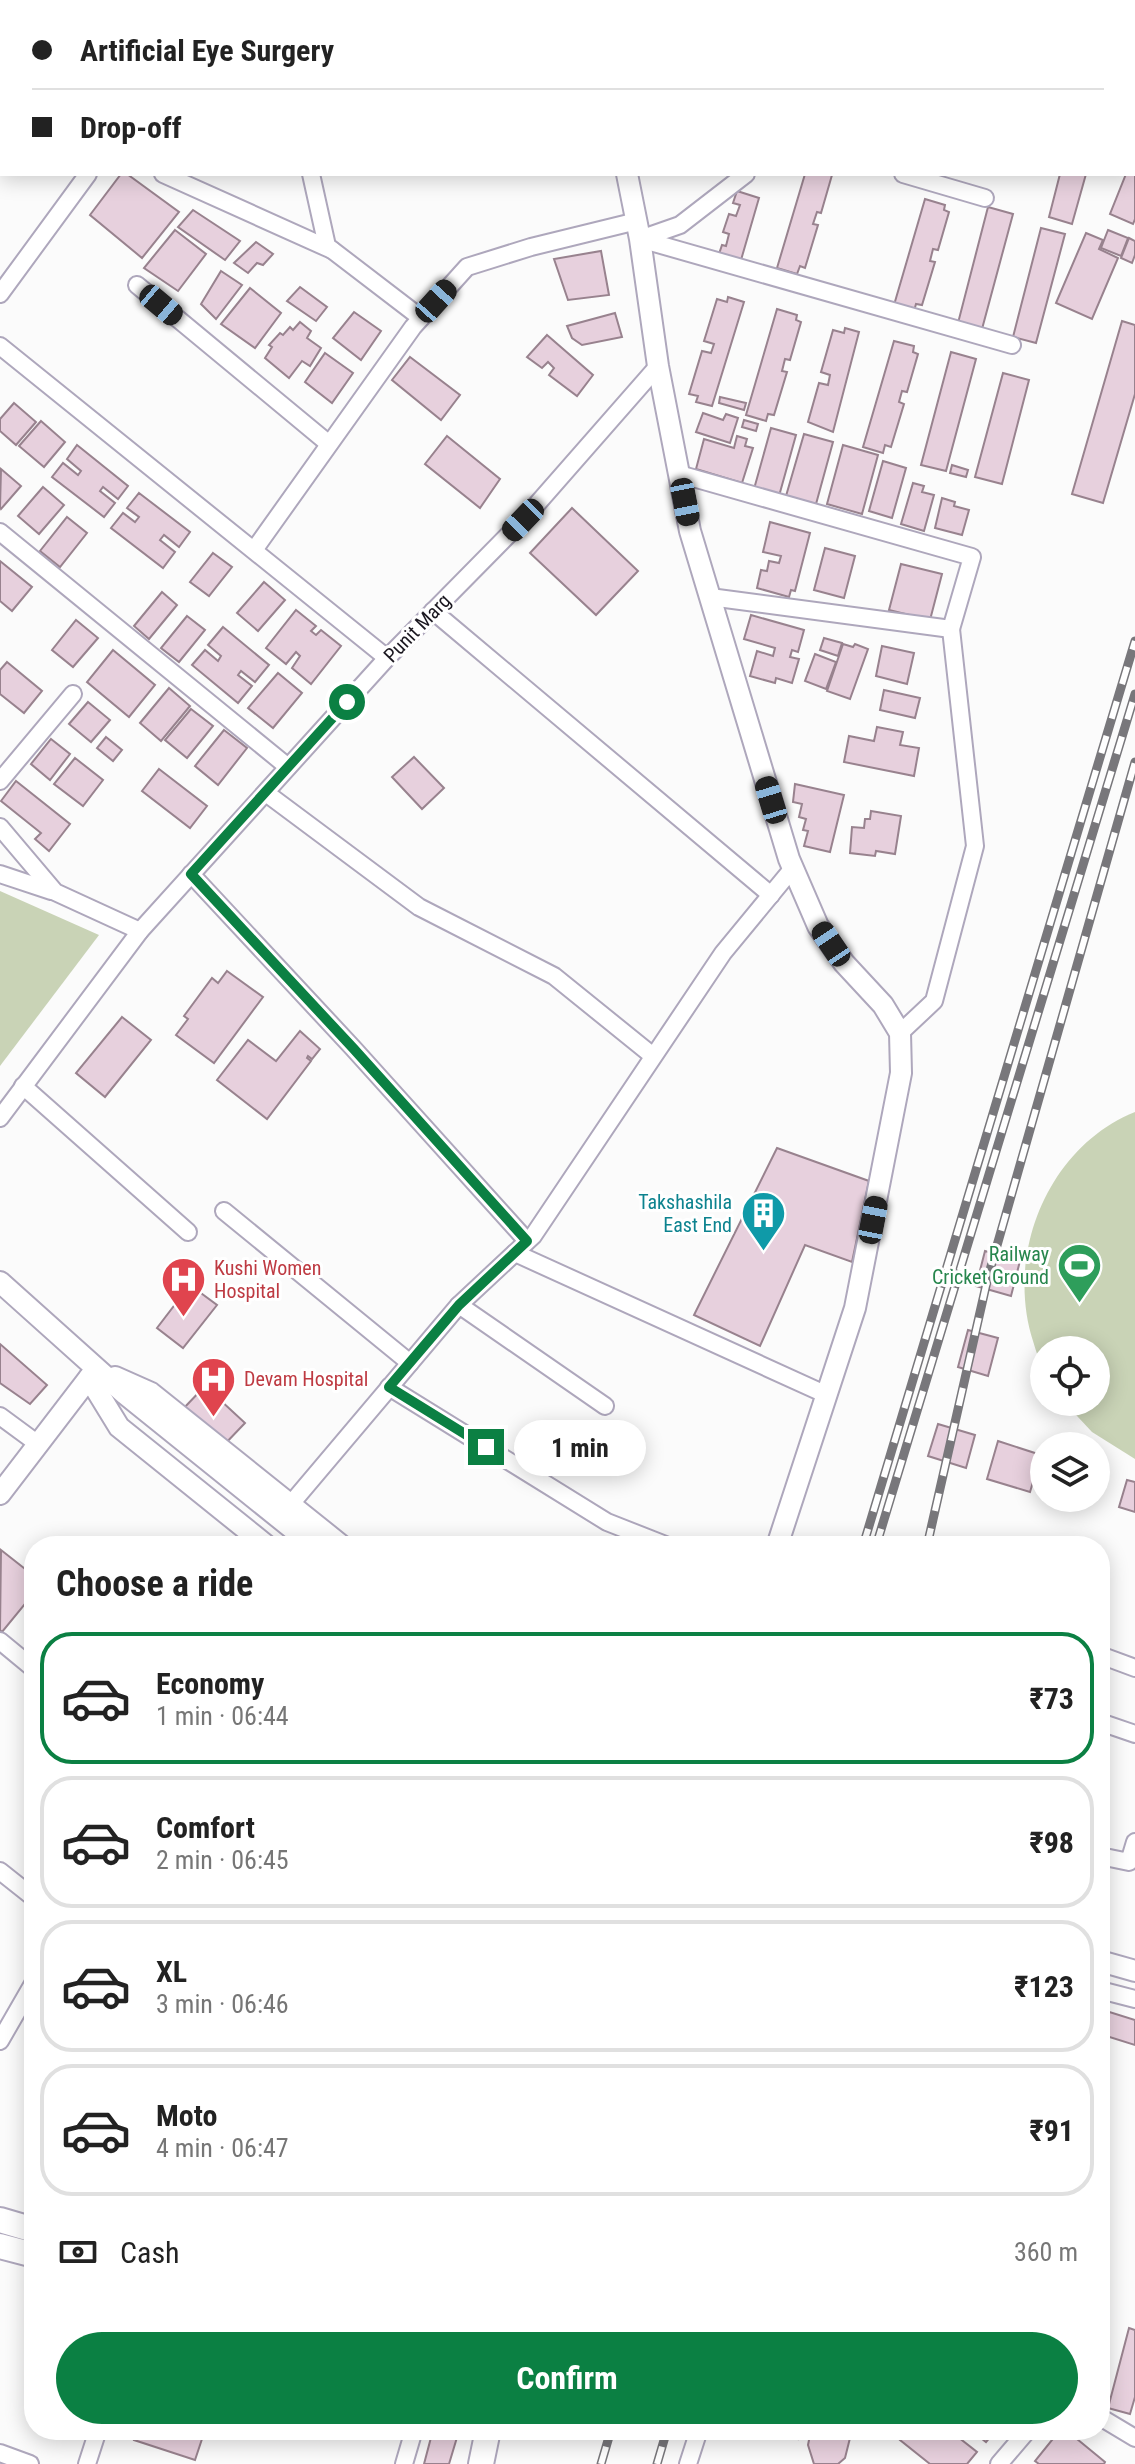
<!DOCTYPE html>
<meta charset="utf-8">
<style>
:root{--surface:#fff;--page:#f2f2f2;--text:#222;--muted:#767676;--line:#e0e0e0;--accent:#0b8043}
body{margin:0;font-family:"Roboto Condensed",sans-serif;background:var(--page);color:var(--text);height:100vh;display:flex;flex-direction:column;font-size:30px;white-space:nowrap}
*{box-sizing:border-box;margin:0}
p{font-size:26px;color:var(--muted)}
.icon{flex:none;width:44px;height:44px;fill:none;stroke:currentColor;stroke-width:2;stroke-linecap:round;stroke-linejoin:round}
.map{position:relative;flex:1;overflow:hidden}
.panel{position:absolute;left:24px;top:1536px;width:1086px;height:904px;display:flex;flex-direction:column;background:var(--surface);border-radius:32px;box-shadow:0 4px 20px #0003}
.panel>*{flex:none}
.guide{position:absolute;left:0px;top:0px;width:1136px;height:176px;box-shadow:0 4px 20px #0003;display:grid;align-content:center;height:176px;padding:0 32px;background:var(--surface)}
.controls{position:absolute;left:1030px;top:1336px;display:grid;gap:16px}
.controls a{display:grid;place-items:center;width:80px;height:80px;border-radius:50%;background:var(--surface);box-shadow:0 4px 20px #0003;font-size:40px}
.end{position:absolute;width:36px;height:36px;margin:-18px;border:10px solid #0b8043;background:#fff;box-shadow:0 0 0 4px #fff}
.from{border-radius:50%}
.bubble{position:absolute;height:56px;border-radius:28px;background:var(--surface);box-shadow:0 4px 20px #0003;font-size:26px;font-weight:700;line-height:56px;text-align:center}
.car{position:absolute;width:24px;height:48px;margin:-24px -12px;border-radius:10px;box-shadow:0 0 6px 2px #0007;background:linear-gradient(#222 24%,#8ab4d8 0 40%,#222 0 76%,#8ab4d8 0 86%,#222 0)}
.guide b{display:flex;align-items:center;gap:28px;height:76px;font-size:30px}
.guide b+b{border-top:2px solid var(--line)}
.guide i{width:20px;height:20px;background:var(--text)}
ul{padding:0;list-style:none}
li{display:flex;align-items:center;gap:24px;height:132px;margin:0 16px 12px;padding:0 16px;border:4px solid var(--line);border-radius:32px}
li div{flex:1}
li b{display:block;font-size:30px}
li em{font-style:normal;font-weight:700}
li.selected{border-color:var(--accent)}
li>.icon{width:72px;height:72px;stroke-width:1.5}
h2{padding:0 32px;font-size:36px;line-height:96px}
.pay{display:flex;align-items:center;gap:20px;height:88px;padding:0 32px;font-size:30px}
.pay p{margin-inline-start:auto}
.button{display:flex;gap:16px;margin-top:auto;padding:16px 32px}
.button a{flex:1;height:92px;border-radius:48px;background:var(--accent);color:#fff;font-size:32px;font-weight:700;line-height:92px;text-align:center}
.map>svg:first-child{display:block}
</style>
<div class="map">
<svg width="1135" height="2464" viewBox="0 0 1135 2464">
<rect width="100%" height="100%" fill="#fbfbfb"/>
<!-- green -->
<g fill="#c9d3b6">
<polygon points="0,891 99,935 0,1066"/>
<path d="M1135,1112V1459L1092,1432L1064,1402H1096V1350H1044V1370C1039,1361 1036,1351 1033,1341C1005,1254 1048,1147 1135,1112Z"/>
</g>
<!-- building -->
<g fill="#e7d0dd" stroke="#98828e" stroke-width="2">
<polygon points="28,0 120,0 122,2 27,2"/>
<polygon points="155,0 194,0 195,2 155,2"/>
<polygon points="1135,150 1135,219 1133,224 1110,214 1126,174 1134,174"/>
<polygon points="121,174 127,174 179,212 142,258 90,215"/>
<polygon points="805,174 832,175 821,213 817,212 813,224 818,225 805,268 800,266 797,274 777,268"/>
<polygon points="1060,174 1086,174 1072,224 1049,217"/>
<polygon points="737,191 759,198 741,260 719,254 722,245 726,246 729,234 723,232 729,214 736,216 740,205 733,203"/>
<polygon points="925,199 945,205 944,210 949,212 938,250 933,249 930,261 935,262 922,305 916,304 914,311 894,305"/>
<polygon points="988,207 1013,214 982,329 958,323"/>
<polygon points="193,210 240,241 225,260 178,227"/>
<polygon points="1041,228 1065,234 1036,343 1013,337"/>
<polygon points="175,230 206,254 178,291 144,268"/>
<polygon points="1108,230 1128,238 1121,256 1101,248"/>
<polygon points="1086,233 1103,240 1099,249 1118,258 1092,319 1056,303"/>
<polygon points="1129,238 1135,241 1135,255 1132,263 1121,258"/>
<polygon points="256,242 273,254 263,265 257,263 248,273 234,263"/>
<polygon points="601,251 609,295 568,300 554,259"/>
<polygon points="221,271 242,285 216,319 201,304"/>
<polygon points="300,287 327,307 316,321 287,301"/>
<polygon points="250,288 281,313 255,348 221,324"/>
<polygon points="728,297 744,302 712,406 696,402 698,396 689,394 702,351 711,353 714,344 704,341 717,299 727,302"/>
<polygon points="777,309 797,315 796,320 801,322 790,360 785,359 782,371 787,372 774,415 768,414 766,421 746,415"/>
<polygon points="354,312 381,331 361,360 333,338"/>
<polygon points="615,313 622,337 582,345 572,338 567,326"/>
<polygon points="1122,321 1135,325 1135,394 1103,503 1072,494"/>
<polygon points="300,322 311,331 307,338 321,348 310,366 302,361 289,378 265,358 272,347 269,345 280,333 283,335 290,327 293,330"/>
<polygon points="845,328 859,332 833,432 808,422 819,383 828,385 830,375 821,372 833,330 844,333"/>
<polygon points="547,335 593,375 577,396 549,375 554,368 548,362 542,368 527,357"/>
<polygon points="894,341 914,346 913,352 918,354 907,392 902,391 899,402 904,404 891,447 885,445 883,453 863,447"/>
<polygon points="951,352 976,359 946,471 921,465"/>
<polygon points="325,353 353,373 332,403 305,382"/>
<polygon points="410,357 460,395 441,420 392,380"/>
<polygon points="1003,373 1029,380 1002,484 975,477"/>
<polygon points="720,397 746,403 744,410 719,403"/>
<polygon points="14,403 36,422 16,445 0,431 0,419"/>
<polygon points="703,413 723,420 726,414 738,418 730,443 696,432"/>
<polygon points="744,420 758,424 756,431 742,427"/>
<polygon points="41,421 65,442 44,467 19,446"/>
<polygon points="771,428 796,435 779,496 754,489"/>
<polygon points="804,434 833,442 816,504 786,496"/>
<polygon points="447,436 500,479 480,508 425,464"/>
<polygon points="737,436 747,439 745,446 753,448 742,483 696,469 704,439 734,448"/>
<polygon points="77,445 128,486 118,499 103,487 100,491 115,503 104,517 52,477 63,463 78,475 81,471 67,459"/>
<polygon points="843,445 878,455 862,514 827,504"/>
<polygon points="883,461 906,468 892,518 869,511"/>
<polygon points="952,465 968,470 966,477 950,473"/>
<polygon points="1,469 21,486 1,509 0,507"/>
<polygon points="913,483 924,486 922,492 934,495 924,531 901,524"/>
<polygon points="43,487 64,505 39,534 18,516"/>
<polygon points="139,493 190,532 179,547 164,535 160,540 175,552 163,568 111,528 123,513 135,522 139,517 127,508"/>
<polygon points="942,498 955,502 954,506 969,510 962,535 935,528"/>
<polygon points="572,508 638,571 596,615 530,553"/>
<polygon points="67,517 87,533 60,567 40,551"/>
<polygon points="770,522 810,533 795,591 791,590 789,597 757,588 761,570 767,571 769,561 779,563 781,556 763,552"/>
<polygon points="825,548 855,556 844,598 814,590"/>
<polygon points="213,553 232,567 209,596 190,582"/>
<polygon points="0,561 32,587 12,611 0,601"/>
<polygon points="901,564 942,574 930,620 889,610"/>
<polygon points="264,582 285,600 258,631 237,613"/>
<polygon points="162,592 177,605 149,639 134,626"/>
<polygon points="296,610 316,626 311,631 316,635 321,630 341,646 311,684 292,668 300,656 296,652 286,664 266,648"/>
<polygon points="751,615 804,630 798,652 792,650 790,657 799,659 792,683 776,678 775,683 750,676 757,651 773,656 775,648 744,639"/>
<polygon points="187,616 205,630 179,662 161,648"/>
<polygon points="76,620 98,638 73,667 52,650"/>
<polygon points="223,627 269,665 255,682 241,671 238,675 252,686 238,703 192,665 205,650 218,661 221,656 208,645"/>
<polygon points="824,638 842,643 838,656 820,650"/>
<polygon points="843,644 853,647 855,644 868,649 850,699 827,691"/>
<polygon points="882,646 914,653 907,684 876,676"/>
<polygon points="113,650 155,685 129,717 87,682"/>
<polygon points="815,654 836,662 826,689 805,681"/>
<polygon points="7,662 42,691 24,713 0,694 0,670"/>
<polygon points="278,673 302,693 273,728 248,708"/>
<polygon points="169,688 190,706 161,741 140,723"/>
<polygon points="884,690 920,698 915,718 880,710"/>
<polygon points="88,702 110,720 91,742 69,724"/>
<polygon points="191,709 213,726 187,758 165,740"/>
<polygon points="877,727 903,732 900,745 919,748 914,776 844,762 849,736 874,741"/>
<polygon points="224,730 247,748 218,785 195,766"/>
<polygon points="106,737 122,750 113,761 97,748"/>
<polygon points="51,739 70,754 50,780 31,764"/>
<polygon points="414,757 444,788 422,809 392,777"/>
<polygon points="75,758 103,780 83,806 54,784"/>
<polygon points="159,769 207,806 190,828 142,791"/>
<polygon points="16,781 70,824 49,851 35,839 41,833 1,801"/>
<polygon points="795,784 844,795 830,852 804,846 808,831 803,830 806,819 799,817 802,804 793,802"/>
<polygon points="871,811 901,816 895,854 876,851 875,856 850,853 852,827 864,828 865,819 870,819"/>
<polygon points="227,971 263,997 214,1063 176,1035 188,1019 184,1016 212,978 218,983"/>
<polygon points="122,1017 151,1040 105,1097 76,1073"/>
<polygon points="300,1031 320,1049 312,1059 308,1056 307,1058 311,1061 267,1119 217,1080 248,1040 276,1061"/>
<polygon points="777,1148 869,1181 852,1262 805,1245 760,1346 694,1315"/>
<polygon points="985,1251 1020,1261 1011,1296 976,1286"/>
<polygon points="190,1285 217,1305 183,1348 157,1328"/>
<polygon points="968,1330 998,1338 988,1376 958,1367"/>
<polygon points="0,1344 47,1385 30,1404 0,1383"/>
<polygon points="205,1386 245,1423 222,1447 182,1410"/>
<polygon points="938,1424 975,1435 966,1468 928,1456"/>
<polygon points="998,1441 1041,1455 1030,1492 987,1479"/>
<polygon points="1127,1480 1135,1482 1135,1512 1119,1507"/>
<polygon points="1,1550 34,1576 34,1593 2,1632 0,1630"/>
<polygon points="1103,2010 1135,2020 1135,2045 1100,2034"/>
<polygon points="1129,2328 1135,2330 1135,2397 1130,2414 1108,2408"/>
<polygon points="137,2430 184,2430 203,2436 195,2460 134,2440"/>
<polygon points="433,2430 458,2434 449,2464 424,2464"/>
<polygon points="777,2430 799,2430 798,2439 776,2435"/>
<polygon points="811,2430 852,2430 845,2458 838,2464 814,2464 808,2445"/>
<polygon points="907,2430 949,2430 977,2452 967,2464 930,2464 900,2440"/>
<polygon points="971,2430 996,2430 986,2442"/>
<polygon points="1060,2430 1066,2430 1105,2462 1104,2464 1039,2464 1035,2461"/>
</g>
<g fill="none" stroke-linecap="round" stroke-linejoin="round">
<defs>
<g id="minor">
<polyline points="273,0 273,2"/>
<polyline points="772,0 774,2"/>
<polyline points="738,2 739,0"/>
<polyline points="934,2 935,0"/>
<polyline points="0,37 2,37"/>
<polyline points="163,174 332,250"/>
<polyline points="311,174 327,246 421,318"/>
<polyline points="903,174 985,198"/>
<polyline points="640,239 1012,345"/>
<polyline points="640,239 680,225 746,174"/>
<polyline points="137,285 329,444"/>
<polyline points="0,294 88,174"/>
<polyline points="0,346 387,658"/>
<polyline points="679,474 972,557 951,629 710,597"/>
<polyline points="0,532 288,767"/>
<polyline points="254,550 413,327 467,267 531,247 637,221"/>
<polyline points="433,611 771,895"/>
<polyline points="0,781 73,694"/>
<polyline points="266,793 419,907 554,976 653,1056"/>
<polyline points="0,827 55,892 140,931"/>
<polyline points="0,874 51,891"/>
<polyline points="191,874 353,1048 527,1241"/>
<polyline points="900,1033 934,1001 975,846 951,629"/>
<polyline points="23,1086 188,1232"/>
<polyline points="0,1118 140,931 387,658 523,520 658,366"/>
<polyline points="224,1211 410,1363"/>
<polyline points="515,1253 827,1395"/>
<polyline points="459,1305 605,1406"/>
<polyline points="389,1387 607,1522 668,1546"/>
<polyline points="0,1416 38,1444"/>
<polyline points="290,1505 459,1305 533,1236 723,953 793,868"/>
<polyline points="0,1641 34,1669"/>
<polyline points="1100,1655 1135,1668"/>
<polyline points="1100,1722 1135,1734"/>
<polyline points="1100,1856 1129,1862 1135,1842"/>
<polyline points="0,1871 34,1898"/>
<polyline points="1100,1990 1135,1999"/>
<polyline points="0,2041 34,1982"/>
<polyline points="1100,2417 1135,2438"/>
<polyline points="0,2453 30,2464"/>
<polyline points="87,2464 98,2430"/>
<polyline points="404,2464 414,2430"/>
<polyline points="688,2464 699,2430"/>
<polyline points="999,2464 1028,2430"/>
</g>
<g id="tertiary">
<polyline points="589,0 589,2"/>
<polyline points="627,174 640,239 658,366 690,531 789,859 818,926 844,963 883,1005 900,1033 901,1073 855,1308 777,1546"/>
<polyline points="0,1282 125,1394 314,1546"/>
<polyline points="115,1377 151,1393 342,1546"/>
<polyline points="89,1378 119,1427 267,1546"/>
<polyline points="0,1494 95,1370"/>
<polyline points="1100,1961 1135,1971"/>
</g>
<g id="secondary">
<polyline points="0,2220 34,2230"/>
<polyline points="0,2246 34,2255"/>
<polyline points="481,2464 488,2430"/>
</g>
</defs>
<!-- minor casing -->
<use href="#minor" stroke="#aea7bc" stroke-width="20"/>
<!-- tertiary casing -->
<use href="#tertiary" stroke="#aea7bc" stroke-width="24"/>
<!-- secondary casing -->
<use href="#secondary" stroke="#aea7bc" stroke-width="28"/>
<!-- minor -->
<use href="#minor" stroke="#fff" stroke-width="16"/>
<!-- tertiary -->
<use href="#tertiary" stroke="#fff" stroke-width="20"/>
<!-- secondary -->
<use href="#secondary" stroke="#fff" stroke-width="24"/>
<defs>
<g id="rail">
<polyline points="863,1546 1135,641"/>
<polyline points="876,1546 1135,694"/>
<polyline points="927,1546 988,1277 1135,762"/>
<polyline points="601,2464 611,2430"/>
<polyline points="657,2464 667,2430"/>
</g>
</defs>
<!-- rail casing -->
<use href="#rail" stroke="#78777b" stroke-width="9"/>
<!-- rail -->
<use href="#rail" stroke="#fff" stroke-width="6" stroke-dasharray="18" stroke-linecap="butt"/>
</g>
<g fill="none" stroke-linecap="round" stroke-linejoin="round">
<!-- route -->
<polyline stroke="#0b8043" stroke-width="10" points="347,702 191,874 353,1048 527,1241 459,1305 389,1387 486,1447"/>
</g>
<!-- icons -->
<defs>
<symbol id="building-pin" viewBox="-11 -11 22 30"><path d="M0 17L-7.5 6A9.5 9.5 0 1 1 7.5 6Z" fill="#0f9aa8" stroke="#fff"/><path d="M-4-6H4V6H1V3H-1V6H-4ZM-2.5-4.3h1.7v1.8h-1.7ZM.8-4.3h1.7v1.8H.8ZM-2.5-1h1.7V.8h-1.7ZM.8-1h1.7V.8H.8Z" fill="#fff"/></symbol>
<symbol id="stadium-pin" viewBox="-11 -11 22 30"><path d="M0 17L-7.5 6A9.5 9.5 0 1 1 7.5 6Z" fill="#2e9e5b" stroke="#fff"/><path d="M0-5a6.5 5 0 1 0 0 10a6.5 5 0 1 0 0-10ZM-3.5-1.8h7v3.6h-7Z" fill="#fff"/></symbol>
<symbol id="hospital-pin" viewBox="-11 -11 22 30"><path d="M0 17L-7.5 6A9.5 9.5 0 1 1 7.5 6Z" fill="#e0444e" stroke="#fff"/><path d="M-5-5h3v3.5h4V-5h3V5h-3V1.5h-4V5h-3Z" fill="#fff"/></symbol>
</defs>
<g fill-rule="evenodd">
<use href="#building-pin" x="738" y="1188" width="51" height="69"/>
<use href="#stadium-pin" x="1054" y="1240" width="51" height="69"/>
<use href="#hospital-pin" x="158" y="1254" width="51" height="69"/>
<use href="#hospital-pin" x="188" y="1354" width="51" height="69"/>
</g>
<g text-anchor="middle" stroke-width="6" stroke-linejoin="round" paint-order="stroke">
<!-- street labels -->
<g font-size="20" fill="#1b1820" stroke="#fff">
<text transform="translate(417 628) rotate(-46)" y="7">Punit Marg</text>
</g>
<!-- culture labels -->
<g font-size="20" fill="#0d838f" stroke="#fff" text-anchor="end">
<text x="732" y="1209">Takshashila<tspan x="732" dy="23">East End</tspan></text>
</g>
<!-- leisure labels -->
<g font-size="20" fill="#27864d" stroke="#fff" text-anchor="end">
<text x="1049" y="1261">Railway<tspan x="1049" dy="23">Cricket Ground</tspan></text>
</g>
<!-- health labels -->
<g font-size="20" fill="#be3a42" stroke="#fff" text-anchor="start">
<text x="214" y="1275">Kushi Women<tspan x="214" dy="23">Hospital</tspan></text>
<text x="244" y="1386">Devam Hospital</text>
</g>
</g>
</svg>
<div class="controls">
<a><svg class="icon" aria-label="locate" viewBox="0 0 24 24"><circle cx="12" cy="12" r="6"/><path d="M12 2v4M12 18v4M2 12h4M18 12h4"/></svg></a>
<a><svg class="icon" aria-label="layers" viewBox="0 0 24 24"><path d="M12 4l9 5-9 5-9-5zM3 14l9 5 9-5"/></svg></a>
</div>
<i class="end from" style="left:347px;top:702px"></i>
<i class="end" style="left:486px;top:1447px"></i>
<div class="bubble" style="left:514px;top:1420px;width:132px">1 min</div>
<i class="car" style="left:436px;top:301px;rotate:42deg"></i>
<i class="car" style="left:161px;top:305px;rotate:130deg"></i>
<i class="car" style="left:685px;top:502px;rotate:169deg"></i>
<i class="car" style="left:523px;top:520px;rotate:224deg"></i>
<i class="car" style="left:771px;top:800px;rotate:343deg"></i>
<i class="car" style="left:831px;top:944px;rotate:326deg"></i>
<i class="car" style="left:873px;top:1220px;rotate:11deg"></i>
<div class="guide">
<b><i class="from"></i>Artificial Eye Surgery</b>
<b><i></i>Drop-off</b>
</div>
<section class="panel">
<h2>Choose a ride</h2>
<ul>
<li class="selected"><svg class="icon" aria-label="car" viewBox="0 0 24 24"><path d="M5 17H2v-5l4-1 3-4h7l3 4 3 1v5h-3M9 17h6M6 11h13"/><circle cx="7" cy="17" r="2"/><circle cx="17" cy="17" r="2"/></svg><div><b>Economy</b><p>1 min · 06:44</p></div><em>₹73</em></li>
<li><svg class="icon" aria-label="car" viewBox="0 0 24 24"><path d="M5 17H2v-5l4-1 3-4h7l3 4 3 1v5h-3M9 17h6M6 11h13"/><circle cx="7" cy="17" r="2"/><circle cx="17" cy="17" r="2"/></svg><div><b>Comfort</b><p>2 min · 06:45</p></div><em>₹98</em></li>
<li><svg class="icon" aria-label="car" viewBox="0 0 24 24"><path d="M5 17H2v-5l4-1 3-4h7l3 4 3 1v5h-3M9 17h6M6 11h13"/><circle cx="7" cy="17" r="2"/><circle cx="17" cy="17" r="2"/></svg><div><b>XL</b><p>3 min · 06:46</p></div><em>₹123</em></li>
<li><svg class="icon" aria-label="car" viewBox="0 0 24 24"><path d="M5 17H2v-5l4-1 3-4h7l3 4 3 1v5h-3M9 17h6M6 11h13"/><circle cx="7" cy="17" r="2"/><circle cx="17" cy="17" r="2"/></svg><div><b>Moto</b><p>4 min · 06:47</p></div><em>₹91</em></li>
</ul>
<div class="pay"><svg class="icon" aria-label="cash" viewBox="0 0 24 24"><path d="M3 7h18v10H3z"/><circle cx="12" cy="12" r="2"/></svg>Cash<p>360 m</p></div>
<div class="button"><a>Confirm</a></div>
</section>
</div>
